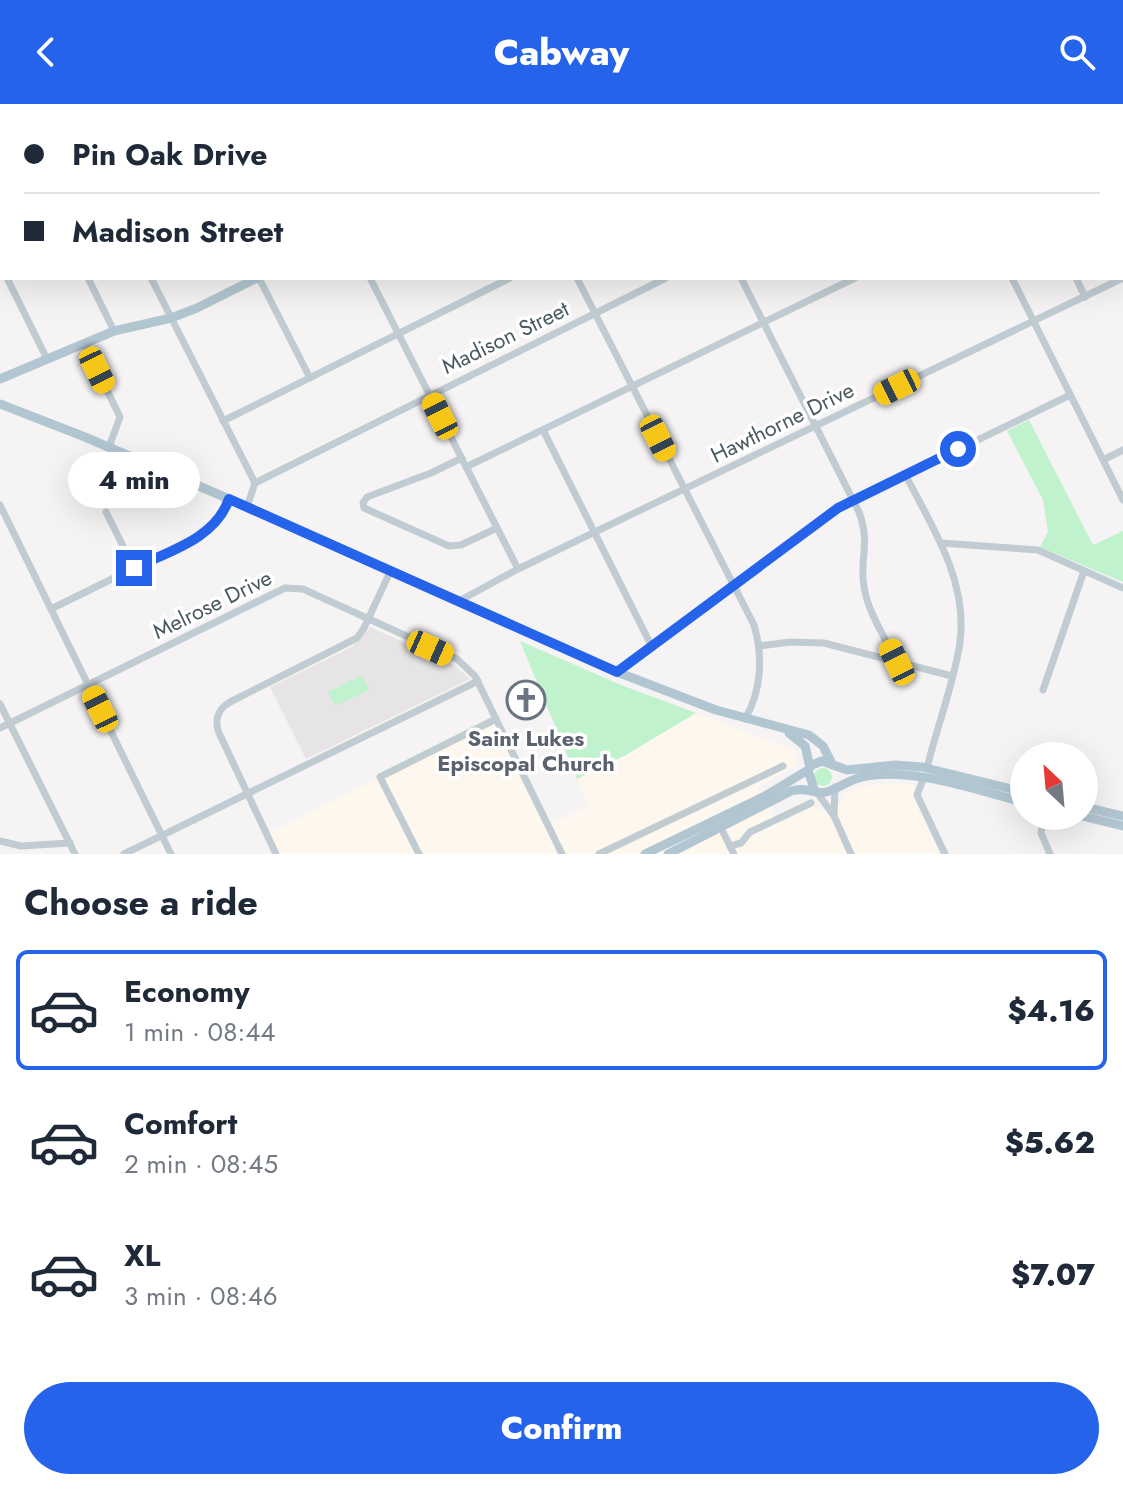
<!DOCTYPE html>
<meta charset="utf-8">
<style>
:root{--surface:#fff;--page:#f2f2f3;--text:#1f2937;--muted:#747a83;--line:#e0e1e3;--accent:#2563eb}
body{margin:0;font-family:Jost,sans-serif;background:var(--page);color:var(--text);height:100vh;display:flex;flex-direction:column;font-size:30px;white-space:nowrap}
*{box-sizing:border-box;margin:0}
p{font-size:26px;color:var(--muted)}
.icon{flex:none;width:44px;height:44px;fill:none;stroke:currentColor;stroke-width:2;stroke-linecap:round;stroke-linejoin:round}
.map{position:relative;height:750px;overflow:hidden}
.sheet{display:flex;flex-direction:column;background:var(--surface);flex:1}
.sheet>*{flex:none}
.top-card{position:absolute;left:0px;top:0px;width:1124px;height:176px;box-shadow:0 8px 32px #0002;display:grid;align-content:center;height:176px;padding:0 24px;background:var(--surface)}
.needle{width:52px;rotate:334deg}
.tools{position:absolute;left:1010px;top:638px;display:grid;gap:16px}
.tools a{display:grid;place-items:center;width:88px;height:88px;border-radius:50%;background:var(--surface);box-shadow:0 8px 32px #0002;font-size:40px}
.end{position:absolute;width:36px;height:36px;margin:-18px;border:10px solid #2563eb;background:#fff;box-shadow:0 0 0 4px #fff}
.from{border-radius:50%}
.bubble{position:absolute;height:56px;border-radius:28px;background:var(--surface);box-shadow:0 8px 32px #0002;font-size:26px;font-weight:800;line-height:56px;text-align:center}
.car{position:absolute;width:24px;height:48px;margin:-24px -12px;border-radius:10px;box-shadow:0 0 6px 2px #0007;background:linear-gradient(#f5c518 24%,#345 0 40%,#f5c518 0 76%,#345 0 86%,#f5c518 0)}
.top-card b{display:flex;align-items:center;gap:28px;height:76px;font-size:30px}
.top-card b+b{border-top:2px solid var(--line)}
.top-card i{width:20px;height:20px;background:var(--text)}
ul{padding:0;list-style:none}
li{display:flex;align-items:center;gap:24px;height:120px;margin:0 16px 12px;padding:0 8px;border:4px solid transparent;border-radius:12px}
li div{flex:1}
li b{display:block;font-size:30px}
li em{font-style:normal;font-weight:800}
li.on{border-color:var(--accent)}
li>.icon{width:72px;height:72px;stroke-width:1.5}
h2{padding:0 24px;font-size:36px;line-height:96px}
.cta{display:flex;gap:16px;margin-top:auto;padding:16px 24px}
.cta a{flex:1;height:92px;border-radius:48px;background:var(--accent);color:#fff;font-size:32px;font-weight:800;line-height:92px;text-align:center}
header{display:flex;justify-content:space-between;align-items:center;height:104px;padding:0 24px;background:var(--accent);color:#fff;font-size:36px;font-weight:800}
.map>svg:first-child{display:block}
</style>
<header><svg class="icon" aria-label="back" viewBox="0 0 24 24"><path d="M15 5l-7 7 7 7"/></svg>Cabway<svg class="icon" aria-label="search" viewBox="0 0 24 24"><circle cx="10" cy="10" r="6"/><path d="M15 15l6 6"/></svg></header>
<div class="map">
<svg width="1123" height="750" viewBox="0 0 1123 750">
<rect width="100%" height="100%" fill="#f5f3f3"/>
<!-- commercial -->
<polygon fill="#fdf7ee" points="696,609 794,646 797,660 758,684 773,713 810,696 822,707 840,700 847,688 858,683 892,679 914,680 915,696 939,750 276,750 267,730 492,617 545,723 588,702 577,675 624,652"/>
<!-- education -->
<polygon fill="#e6e4e5" points="370,523 454,561 470,575 306,655 270,583 352,543"/>
<!-- green -->
<g fill="#c1f2ce">
<polygon points="1029,316 1093,441 1123,427 1123,478 1040,443 1048,428 1043,396 1007,327"/>
<polygon points="520,537 621,581 696,609 624,652 577,675"/>
<polygon points="362,571 369,586 335,602 328,588"/>
<circle cx="823" cy="673" r="9"/>
</g>
<g fill="none" stroke-linecap="round" stroke-linejoin="round">
<!-- minor -->
<g stroke="#c0ccd2" stroke-width="7">
<polyline points="60,0 61,2"/>
<polyline points="209,0 212,2"/>
<polyline points="300,0 301,2"/>
<polyline points="653,0 654,2"/>
<polyline points="925,0 926,2"/>
<polyline points="991,0 992,2"/>
<polyline points="1053,0 1054,2"/>
<polyline points="339,2 343,0"/>
<polyline points="589,2 589,0"/>
<polyline points="846,2 847,0"/>
<polyline points="0,55 2,55"/>
<polyline points="0,111 2,110"/>
<polyline points="1122,136 1123,138"/>
<polyline points="0,160 2,164"/>
<polyline points="7,174 47,255"/>
<polyline points="88,174 114,227"/>
<polyline points="151,174 255,379"/>
<polyline points="259,174 310,274"/>
<polyline points="370,174 518,465"/>
<path d="M577,174L754,521C763,552 762,586 745,615"/>
<path d="M741,174L859,408C871,441 859,454 864,483C868,509 886,535 897,558"/>
<polyline points="1012,174 1123,396"/>
<polyline points="1076,174 1085,193"/>
<polyline points="84,239 120,313 109,343"/>
<polyline points="223,317 510,174"/>
<polyline points="543,326 652,543"/>
<polyline points="462,354 431,369 367,393 363,399 364,404 449,442 461,441 497,424"/>
<polyline points="1103,356 1123,346"/>
<polyline points="466,363 855,174"/>
<path d="M905,370C932,423 968,476 960,538C954,580 937,622 927,664"/>
<polyline points="0,401 171,750"/>
<polyline points="247,403 255,379 666,174"/>
<polyline points="106,408 134,464"/>
<polyline points="941,439 1038,446 1123,484"/>
<polyline points="459,497 518,465 1123,174"/>
<polyline points="51,505 201,431 219,414 229,395"/>
<polyline points="759,542 790,538 824,539 952,572"/>
<polyline points="617,568 838,404 1070,291"/>
<polyline points="1043,586 1084,467"/>
<polyline points="0,600 75,750"/>
<polyline points="0,624 285,484 303,485 457,555 475,572 562,750"/>
<polyline points="924,673 917,691 945,750"/>
<polyline points="816,687 834,712 851,750"/>
<polyline points="834,710 835,683"/>
<polyline points="1044,712 1041,729 1050,750"/>
<polyline points="721,724 734,750"/>
<polyline points="0,737 21,742 70,739"/>
<polyline points="730,742 741,739 750,728 811,699"/>
<polyline points="124,750 478,577"/>
<path d="M276,750L219,629C214,616 218,605 230,598L357,534L364,524L390,468"/>
<polyline points="419,750 380,673 496,615"/>
<polyline points="599,750 783,662"/>
</g>
<!-- major -->
<g stroke="#b2c6d1" stroke-width="9">
<polyline points="611,2 618,0"/>
<polyline points="0,275 114,227 171,214 197,204 257,174"/>
<polyline points="0,300 85,333 229,395 617,568 716,606 809,631 823,642 832,660"/>
<polyline points="789,629 805,642 810,663"/>
<polyline points="814,685 808,666 812,661 822,657 847,666 895,661 922,663 1024,688"/>
<polyline points="1084,703 1123,712"/>
<polyline points="1082,712 1123,722"/>
<polyline points="645,750 765,692 808,666"/>
<path d="M668,750L791,687C806,682 815,691 826,688C840,684 851,674 866,672C918,664 974,686 1024,698"/>
</g>
</g>
<g fill="none" stroke-linecap="round" stroke-linejoin="round">
<!-- route -->
<path stroke="#2563eb" stroke-width="10" d="M134,464C169,447 215,435 229,395L617,568L838,404L958,345"/>
</g>
<!-- icons -->
<defs>
<symbol id="church-ring" viewBox="-11 -11 22 22"><circle r="9.5" fill="#fff" stroke="#6b7280" stroke-width="1.5"/><path d="M-1.2-6h2.4v3.5h3.3v2.4h-3.3V6h-2.4V-.1h-3.3v-2.4h3.3Z" fill="#6b7280"/></symbol>
</defs>
<g fill-rule="evenodd">
<use href="#church-ring" x="504" y="574" width="44" height="44"/>
</g>
<g text-anchor="middle" stroke-width="7" stroke-linejoin="round" paint-order="stroke">
<!-- street labels -->
<g font-size="22" fill="#495961" stroke="#fff">
<text transform="translate(505 233) rotate(-26)" y="8">Madison Street</text>
<text transform="translate(782 318) rotate(-26)" y="8">Hawthorne Drive</text>
<text transform="translate(212 500) rotate(-26)" y="8">Melrose Drive</text>
</g>
<!-- worship labels -->
<g font-size="22" font-weight="bold" fill="#5b616d" stroke="#fff">
<text x="526" y="642">Saint Lukes<tspan x="526" dy="25">Episcopal Church</tspan></text>
</g>
</g>
</svg>
<div class="tools">
<a><svg class="needle" viewBox="-14 -14 28 28"><path d="M0-13l5 13h-10z" fill="#e53935"/><path d="M0 13l5-13h-10z" fill="#747a83"/></svg></a>
</div>
<i class="end from" style="left:958px;top:345px"></i>
<i class="end" style="left:134px;top:464px"></i>
<div class="bubble" style="left:68px;top:348px;width:132px">4 min</div>
<i class="car" style="left:97px;top:266px;rotate:154deg"></i>
<i class="car" style="left:897px;top:283px;rotate:244deg"></i>
<i class="car" style="left:440px;top:312px;rotate:333deg"></i>
<i class="car" style="left:658px;top:334px;rotate:153deg"></i>
<i class="car" style="left:430px;top:544px;rotate:114deg"></i>
<i class="car" style="left:897px;top:558px;rotate:334deg"></i>
<i class="car" style="left:100px;top:605px;rotate:334deg"></i>
<div class="top-card">
<b><i class="from"></i>Pin Oak Drive</b>
<b><i></i>Madison Street</b>
</div>
</div>
<section class="sheet">
<h2>Choose a ride</h2>
<ul>
<li class="on"><svg class="icon" aria-label="car" viewBox="0 0 24 24"><path d="M5 17H2v-5l4-1 3-4h7l3 4 3 1v5h-3M9 17h6M6 11h13"/><circle cx="7" cy="17" r="2"/><circle cx="17" cy="17" r="2"/></svg><div><b>Economy</b><p>1 min · 08:44</p></div><em>$4.16</em></li>
<li><svg class="icon" aria-label="car" viewBox="0 0 24 24"><path d="M5 17H2v-5l4-1 3-4h7l3 4 3 1v5h-3M9 17h6M6 11h13"/><circle cx="7" cy="17" r="2"/><circle cx="17" cy="17" r="2"/></svg><div><b>Comfort</b><p>2 min · 08:45</p></div><em>$5.62</em></li>
<li><svg class="icon" aria-label="car" viewBox="0 0 24 24"><path d="M5 17H2v-5l4-1 3-4h7l3 4 3 1v5h-3M9 17h6M6 11h13"/><circle cx="7" cy="17" r="2"/><circle cx="17" cy="17" r="2"/></svg><div><b>XL</b><p>3 min · 08:46</p></div><em>$7.07</em></li>
</ul>
<div class="cta"><a>Confirm</a></div>
</section>
